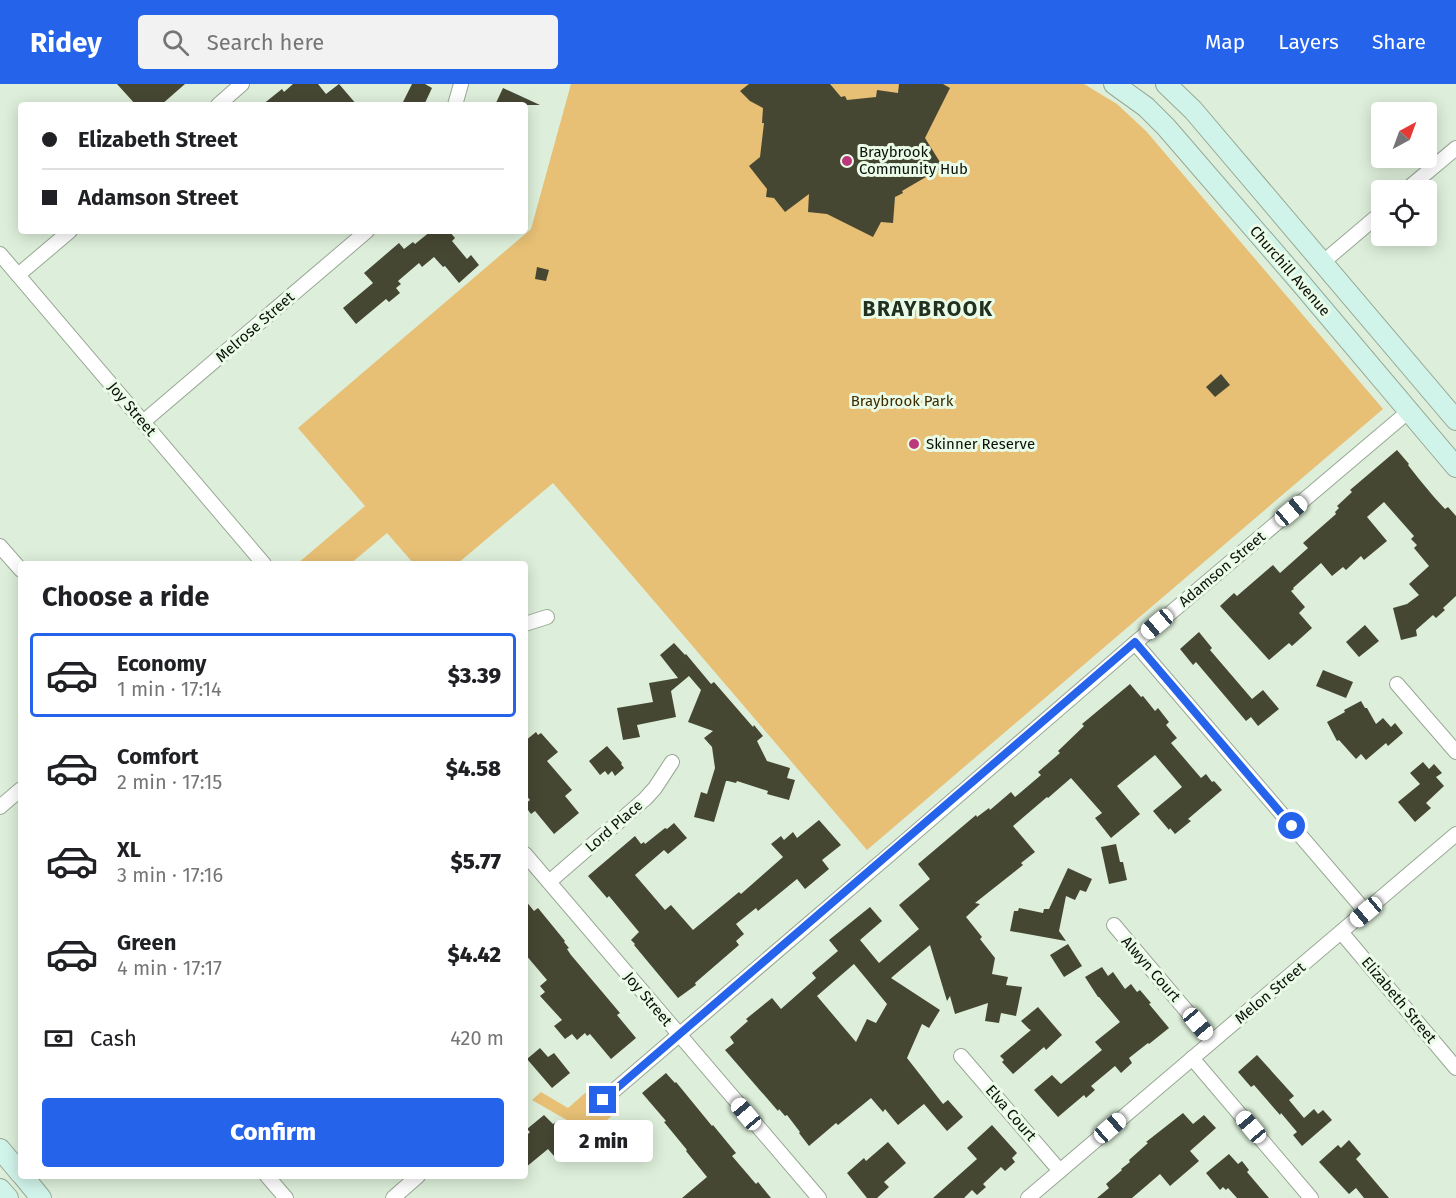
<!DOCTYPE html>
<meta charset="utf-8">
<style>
:root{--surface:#fff;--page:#f2f2f2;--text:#202124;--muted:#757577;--line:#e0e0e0;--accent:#2563eb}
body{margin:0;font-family:"Fira Sans",sans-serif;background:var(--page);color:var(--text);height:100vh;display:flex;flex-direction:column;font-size:22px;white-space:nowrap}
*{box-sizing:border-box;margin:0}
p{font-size:20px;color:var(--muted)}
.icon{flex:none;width:33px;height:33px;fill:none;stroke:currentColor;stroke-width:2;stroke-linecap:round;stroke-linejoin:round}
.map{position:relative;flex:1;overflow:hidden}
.details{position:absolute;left:18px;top:477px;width:510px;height:618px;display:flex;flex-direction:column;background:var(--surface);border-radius:6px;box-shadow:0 3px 15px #0003}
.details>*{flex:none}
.top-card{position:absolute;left:18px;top:18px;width:510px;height:132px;border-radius:6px;box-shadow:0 3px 15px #0003;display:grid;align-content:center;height:132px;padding:0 24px;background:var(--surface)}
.needle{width:39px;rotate:41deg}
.controls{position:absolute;left:1371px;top:18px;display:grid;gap:12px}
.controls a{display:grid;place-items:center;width:66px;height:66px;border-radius:6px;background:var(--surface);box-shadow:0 3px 15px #0003;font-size:30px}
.end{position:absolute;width:27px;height:27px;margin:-14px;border:8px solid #2563eb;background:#fff;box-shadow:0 0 0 3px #fff}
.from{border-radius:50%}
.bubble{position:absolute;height:42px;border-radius:6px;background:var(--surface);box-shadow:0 3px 15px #0003;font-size:20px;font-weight:800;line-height:42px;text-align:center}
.car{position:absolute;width:18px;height:36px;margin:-18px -9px;border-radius:8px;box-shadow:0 0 4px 2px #0007;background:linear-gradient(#fff 24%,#345 0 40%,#fff 0 76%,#345 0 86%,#fff 0)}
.top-card b{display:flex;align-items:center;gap:21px;height:57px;font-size:22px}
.top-card b+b{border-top:2px solid var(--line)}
.top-card i{width:15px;height:15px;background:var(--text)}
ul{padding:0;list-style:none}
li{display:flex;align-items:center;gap:18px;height:84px;margin:0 12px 9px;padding:0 12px;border:3px solid transparent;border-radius:6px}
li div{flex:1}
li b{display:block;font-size:22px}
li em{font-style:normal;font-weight:800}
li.on{border-color:var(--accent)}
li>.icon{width:54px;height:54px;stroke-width:1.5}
h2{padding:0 24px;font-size:27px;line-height:72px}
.pay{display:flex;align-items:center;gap:15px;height:66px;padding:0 24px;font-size:22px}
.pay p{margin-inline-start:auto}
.cta{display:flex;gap:12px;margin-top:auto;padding:12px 24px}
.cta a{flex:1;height:69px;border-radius:6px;background:var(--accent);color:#fff;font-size:24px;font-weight:800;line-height:69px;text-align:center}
header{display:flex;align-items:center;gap:36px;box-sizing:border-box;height:84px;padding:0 30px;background:var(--accent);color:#fff}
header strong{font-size:28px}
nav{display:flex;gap:33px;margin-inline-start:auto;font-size:21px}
.search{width:420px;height:54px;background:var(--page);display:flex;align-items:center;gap:15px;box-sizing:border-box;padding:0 21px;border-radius:6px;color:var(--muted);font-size:22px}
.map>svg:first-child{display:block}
</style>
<header>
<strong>Ridey</strong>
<div class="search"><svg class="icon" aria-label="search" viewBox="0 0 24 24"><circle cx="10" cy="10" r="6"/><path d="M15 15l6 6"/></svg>Search here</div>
<nav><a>Map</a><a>Layers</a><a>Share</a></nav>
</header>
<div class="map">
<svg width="1456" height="1114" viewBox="0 0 1456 1114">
<rect width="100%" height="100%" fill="#ddefda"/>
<!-- green -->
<g fill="#e7bf75">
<polygon points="571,0 1084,0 1117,20 1146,47 1383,325 867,766 553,399 457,480 414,480 387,449 350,480 297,480 365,422 298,344 531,145"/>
<polygon points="592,1003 614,1030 591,1050 532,1016 541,1008 568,1024"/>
</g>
<!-- building -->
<g fill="#464733" fill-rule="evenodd">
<polygon points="117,0 185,0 161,21 136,21"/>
<polygon points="293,0 318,0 326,10 339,0 357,21 262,21 282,5 284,8"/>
<polygon points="412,0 425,0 432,4 424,21 409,21 403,18"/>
<polygon points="749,0 830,0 841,13 845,12 847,16 876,13 877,6 898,9 899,0 943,0 950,4 925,54 943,83 902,107 903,109 895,113 893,139 881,138 873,153 827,130 808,128 809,110 785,128 774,114 766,113 767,105 749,82 760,73 764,39 762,39 763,24 750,17 740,7"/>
<polygon points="503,4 540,21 495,21"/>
<polygon points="431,147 449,147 455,154 452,157 467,175 471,171 479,181 459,199 445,182 443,183 434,173 422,183 419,179 398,197 401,200 396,204 400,209 389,218 386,215 356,240 343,224 373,199 364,189 399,159 404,165 413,158 415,160"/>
<polygon points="537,183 549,186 546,197 535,195"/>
<polygon points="1221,290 1230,301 1215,313 1206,303"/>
<polygon points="1397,366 1409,380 1408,381 1419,395 1434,413 1445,425 1448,423 1456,432 1456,512 1443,524 1445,526 1436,534 1433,531 1416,546 1417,552 1401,556 1393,524 1407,520 1419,511 1409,500 1429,482 1414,464 1417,461 1411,455 1414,452 1384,418 1367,433 1387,457 1364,476 1361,472 1346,486 1343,483 1332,492 1321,479 1293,504 1294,505 1291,507 1305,523 1299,529 1312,544 1292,562 1289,559 1269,576 1220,522 1234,509 1237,512 1273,481 1280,489 1308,464 1303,459 1336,430 1335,428 1339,424 1337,422 1352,408 1350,406"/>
<polygon points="1365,541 1379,557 1359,573 1346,558"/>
<polygon points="1199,548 1212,564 1210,566 1252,615 1263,606 1279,625 1258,642 1251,633 1246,637 1196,578 1193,581 1180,565"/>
<polygon points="674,559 685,571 686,570 711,600 714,598 753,643 754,641 763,652 757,657 767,677 790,684 787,694 795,696 789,716 767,710 768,707 737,697 736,699 728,697 726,697 714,738 694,733 701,708 707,710 715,684 712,663 704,654 713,647 688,638 701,606 689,592 671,607 676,633 637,641 640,653 623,656 617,624 653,618 649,599 678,594 660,571"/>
<polygon points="1323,586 1353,598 1346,614 1316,602"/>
<path d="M1130,600L1141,613L1143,612L1155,627L1158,624L1169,638L1166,641L1177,654L1171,659L1201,694L1206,690L1212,698L1214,697L1222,706L1188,735L1191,737L1175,750L1170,744L1169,746L1153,727L1182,703L1155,671L1117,702L1140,730L1111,754L1095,734L1102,729L1071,694L1048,714L1047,713L1013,742L1035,768L1021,779L1023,781L975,819L980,820L966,833L982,853L980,855L995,874L992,890L1008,893L1006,901L1022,903L1016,932L1001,929L999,939L985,937L988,919L955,930L950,912L947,917L930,861L891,894L940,926L929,944L922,940L907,974L943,1020L948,1016L963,1033L947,1047L924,1020L898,1041L885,1025L883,1028L871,1014L838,1041L836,1039L809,1062L799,1049L800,1048L787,1031L785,1032L779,1025L778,1027L725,966L734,959L730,953L748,937L746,935L772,914L781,925L816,894L812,889L838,867L829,856L870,823L882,837L860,856L879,879L919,845L899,821L930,795L918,780L976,731L977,733L989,724L990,726L1011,708L1015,713L1041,691L1038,688L1060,669L1058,667L1084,642L1082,640ZM854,880L887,920L876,939L867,935L856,958L817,912Z"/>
<polygon points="1361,617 1365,624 1367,624 1376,640 1383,634 1391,643 1395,639 1403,649 1388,662 1386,659 1366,676 1361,670 1356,675 1339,656 1337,657 1327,638 1345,628 1344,626"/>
<polygon points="536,648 538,651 541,649 558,668 547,677 572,706 565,712 579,729 554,750 535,727 531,730 525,722 525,720 530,716 525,710 525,657"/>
<polygon points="607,662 622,679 621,680 624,684 615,692 612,687 608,691 605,687 600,691 589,677"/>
<polygon points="1423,678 1429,685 1434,680 1442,689 1436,693 1444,702 1426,719 1431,724 1415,738 1398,718 1420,700 1410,689"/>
<polygon points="819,736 841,761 822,776 829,785 805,805 797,795 758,827 756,824 736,840 744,850 736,857 739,861 695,899 696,901 678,914 634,861 635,860 631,856 639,848 609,812 607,814 588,792 635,752 641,760 644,758 645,760 665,744 667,745 674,739 687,754 668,770 664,766 635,791 665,826 671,821 693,846 739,808 741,810 783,773 771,760 781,752 784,756 793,748 797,754"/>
<polygon points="1116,760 1120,778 1123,778 1127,796 1109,800 1101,763"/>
<polygon points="1068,784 1092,795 1086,808 1080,806 1075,816 1066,812 1059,847 1066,857 1010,847 1014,827 1018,827 1019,824 1043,829 1044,825 1049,825"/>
<polygon points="525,816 534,827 538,824 565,857 564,858 569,864 567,865 571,871 620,929 617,931 636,954 611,975 590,950 587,952 585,949 577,956 572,950 565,955 554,942 562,936 540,912 545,908 540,902 547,896 525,870"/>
<polygon points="1068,860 1082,882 1064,893 1050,871"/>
<polygon points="1102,883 1108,892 1113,888 1125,905 1131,900 1137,908 1140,906 1151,919 1149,920 1169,944 1149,960 1148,959 1129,974 1132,979 1121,989 1115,982 1091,1002 1095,1006 1086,1014 1084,1011 1058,1033 1034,1006 1052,991 1061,1000 1102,966 1095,958 1120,938 1099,913 1098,913 1085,893"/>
<polygon points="1038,923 1062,951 1046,966 1044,963 1013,990 1002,978 1004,976 1000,972 1031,946 1029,945 1021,937"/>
<polygon points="540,964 548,973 554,969 570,989 552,1004 527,975"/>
<polygon points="1257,971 1294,1012 1289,1016 1304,1034 1314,1025 1318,1030 1323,1026 1332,1036 1302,1062 1293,1051 1297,1048 1281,1029 1280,1031 1254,1001 1251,1003 1238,988"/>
<polygon points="666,989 675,999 676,998 712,1042 713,1041 736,1069 732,1072 756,1100 758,1098 771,1114 682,1114 707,1093 686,1067 687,1066 664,1038 666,1037 642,1009"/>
<polygon points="1183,1029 1193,1040 1204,1031 1216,1044 1190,1067 1199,1077 1170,1102 1160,1090 1132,1114 1097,1114 1109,1104 1106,1100 1122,1086 1121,1085 1130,1078 1129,1076 1148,1059 1146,1058"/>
<polygon points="544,1031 553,1040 557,1037 573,1056 554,1072 548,1065 525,1084 525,1053 530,1048 527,1045"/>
<polygon points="992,1041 1017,1069 1012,1074 1015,1078 1005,1087 1001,1083 983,1100 986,1103 977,1111 972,1106 964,1114 933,1114 977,1075 967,1064"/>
<polygon points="1349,1056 1361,1070 1356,1075 1389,1114 1364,1114 1356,1104 1349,1110 1319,1078 1338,1061 1341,1064"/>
<polygon points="888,1058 906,1079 884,1098 889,1103 877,1114 867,1114 847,1089 864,1074 866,1077"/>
<polygon points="1229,1070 1238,1080 1242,1077 1249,1086 1247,1088 1269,1114 1237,1114 1228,1104 1226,1106 1223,1103 1220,1106 1206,1089"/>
</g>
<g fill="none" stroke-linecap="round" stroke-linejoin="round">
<defs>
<g id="street">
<polyline points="218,21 242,0"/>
<polyline points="455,21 461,0"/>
<polyline points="1406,106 1456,64"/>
<polyline points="0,170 264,480"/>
<polyline points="1322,179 1382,128"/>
<polyline points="18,191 70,147"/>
<polyline points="143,338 367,147"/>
<polyline points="0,462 21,486"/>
<polyline points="525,540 547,533"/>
<polyline points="1135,559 1366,828"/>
<polyline points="1397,600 1456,668"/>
<polyline points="0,723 21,705"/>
<polyline points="525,770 819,1114"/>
<polyline points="549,798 645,715 655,704 672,678"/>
<polyline points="1114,841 1212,957"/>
<polyline points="1341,848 1456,984"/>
<polyline points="961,972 1060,1087"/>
<polyline points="1192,974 1311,1114"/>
<polyline points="603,1016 895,766 1135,559 1409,327"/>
<polyline points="267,1092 286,1114"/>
<polyline points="393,1114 418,1092"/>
<polyline points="1028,1114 1456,750"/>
</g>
<g id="secondary">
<polyline points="1114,0 1146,23 1166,43 1299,197 1456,383"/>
<polyline points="1166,0 1193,26 1456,336"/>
<polyline points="0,1065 21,1090"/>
<polyline points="23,1092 41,1114"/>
<polyline points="0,1105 8,1114"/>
</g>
</defs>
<!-- street casing -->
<use href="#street" stroke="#98a895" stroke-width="16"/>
<!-- secondary casing -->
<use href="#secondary" stroke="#98a895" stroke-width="22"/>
<!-- street -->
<use href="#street" stroke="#fff" stroke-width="14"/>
<!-- secondary -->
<use href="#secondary" stroke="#d1f4ea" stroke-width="20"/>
</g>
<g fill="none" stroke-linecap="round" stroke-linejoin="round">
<!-- route -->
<polyline stroke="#2563eb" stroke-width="8" points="603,1016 1135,558 1292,742"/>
</g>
<!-- markers -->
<g fill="#bd387b" stroke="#eafce7" stroke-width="2">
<circle cx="847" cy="77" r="6"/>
<circle cx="914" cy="360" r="6"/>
</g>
<g text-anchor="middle" stroke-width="6" stroke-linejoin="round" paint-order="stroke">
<!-- poi labels -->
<g font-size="15" fill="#0b100a" stroke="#eafce7" text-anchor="start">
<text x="859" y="73">Braybrook<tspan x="859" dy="17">Community Hub</tspan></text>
<text x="926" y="365">Skinner Reserve</text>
</g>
<!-- street labels -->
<g font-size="15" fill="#0b100a" stroke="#eafce7">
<text transform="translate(1290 187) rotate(49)" y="5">Churchill Avenue</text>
<text transform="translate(255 243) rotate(-41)" y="5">Melrose Street</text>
<text transform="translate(132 325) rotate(50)" y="5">Joy Street</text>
<text transform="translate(1222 485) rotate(-40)" y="5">Adamson Street</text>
<text transform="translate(614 742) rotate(-41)" y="5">Lord Place</text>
<text transform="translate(1151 885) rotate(49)" y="5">Alwyn Court</text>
<text transform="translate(1270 909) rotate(-40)" y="5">Melon Street</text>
<text transform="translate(648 915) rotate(50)" y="5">Joy Street</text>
<text transform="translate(1399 916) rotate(50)" y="5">Elizabeth Street</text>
<text transform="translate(1011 1029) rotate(49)" y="5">Elva Court</text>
</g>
<!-- park labels -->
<g font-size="15" fill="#3e2b00" stroke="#eafce7">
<text x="902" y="322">Braybrook Park</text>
</g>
<!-- district labels -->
<g font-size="21" font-weight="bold" letter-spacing="1.5" fill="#223020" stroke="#eafce7">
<text x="928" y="232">BRAYBROOK</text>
</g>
</g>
</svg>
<div class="controls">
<a><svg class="needle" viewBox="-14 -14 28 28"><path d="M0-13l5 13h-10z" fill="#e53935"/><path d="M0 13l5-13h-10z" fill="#757577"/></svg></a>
<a><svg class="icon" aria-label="locate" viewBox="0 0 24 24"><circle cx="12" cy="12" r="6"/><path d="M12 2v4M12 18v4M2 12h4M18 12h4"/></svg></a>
</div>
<i class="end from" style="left:1292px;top:742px"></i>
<i class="end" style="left:603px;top:1016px"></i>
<div class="bubble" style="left:554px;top:1036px;width:99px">2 min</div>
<i class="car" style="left:1291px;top:427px;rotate:50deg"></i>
<i class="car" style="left:1157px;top:540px;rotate:230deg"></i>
<i class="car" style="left:1366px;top:828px;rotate:230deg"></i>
<i class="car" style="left:1198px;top:940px;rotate:140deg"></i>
<i class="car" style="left:746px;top:1030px;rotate:320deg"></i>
<i class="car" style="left:1251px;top:1043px;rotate:320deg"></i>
<i class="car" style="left:1110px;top:1044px;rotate:49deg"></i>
<div class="top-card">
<b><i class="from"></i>Elizabeth Street</b>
<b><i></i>Adamson Street</b>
</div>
<section class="details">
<h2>Choose a ride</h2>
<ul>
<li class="on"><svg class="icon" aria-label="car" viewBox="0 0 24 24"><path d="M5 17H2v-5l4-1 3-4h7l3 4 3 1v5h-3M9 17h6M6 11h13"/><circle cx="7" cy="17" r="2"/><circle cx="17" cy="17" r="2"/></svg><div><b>Economy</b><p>1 min · 17:14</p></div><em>$3.39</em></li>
<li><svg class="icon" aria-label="car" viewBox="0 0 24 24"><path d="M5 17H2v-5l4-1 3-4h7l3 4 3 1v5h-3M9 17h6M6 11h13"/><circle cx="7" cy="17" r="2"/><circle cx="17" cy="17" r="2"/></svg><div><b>Comfort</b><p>2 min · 17:15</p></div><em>$4.58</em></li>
<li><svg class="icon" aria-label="car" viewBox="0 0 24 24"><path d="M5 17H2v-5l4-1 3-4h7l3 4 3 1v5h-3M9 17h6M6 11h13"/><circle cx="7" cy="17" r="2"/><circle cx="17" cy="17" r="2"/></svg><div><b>XL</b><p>3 min · 17:16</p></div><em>$5.77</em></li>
<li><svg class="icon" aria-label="car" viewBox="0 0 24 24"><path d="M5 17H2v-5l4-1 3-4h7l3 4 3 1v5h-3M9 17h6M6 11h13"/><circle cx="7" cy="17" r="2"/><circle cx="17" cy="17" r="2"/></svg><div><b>Green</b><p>4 min · 17:17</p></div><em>$4.42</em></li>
</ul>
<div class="pay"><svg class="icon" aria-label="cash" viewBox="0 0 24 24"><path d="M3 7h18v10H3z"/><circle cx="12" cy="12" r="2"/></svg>Cash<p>420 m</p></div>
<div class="cta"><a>Confirm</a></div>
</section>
</div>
